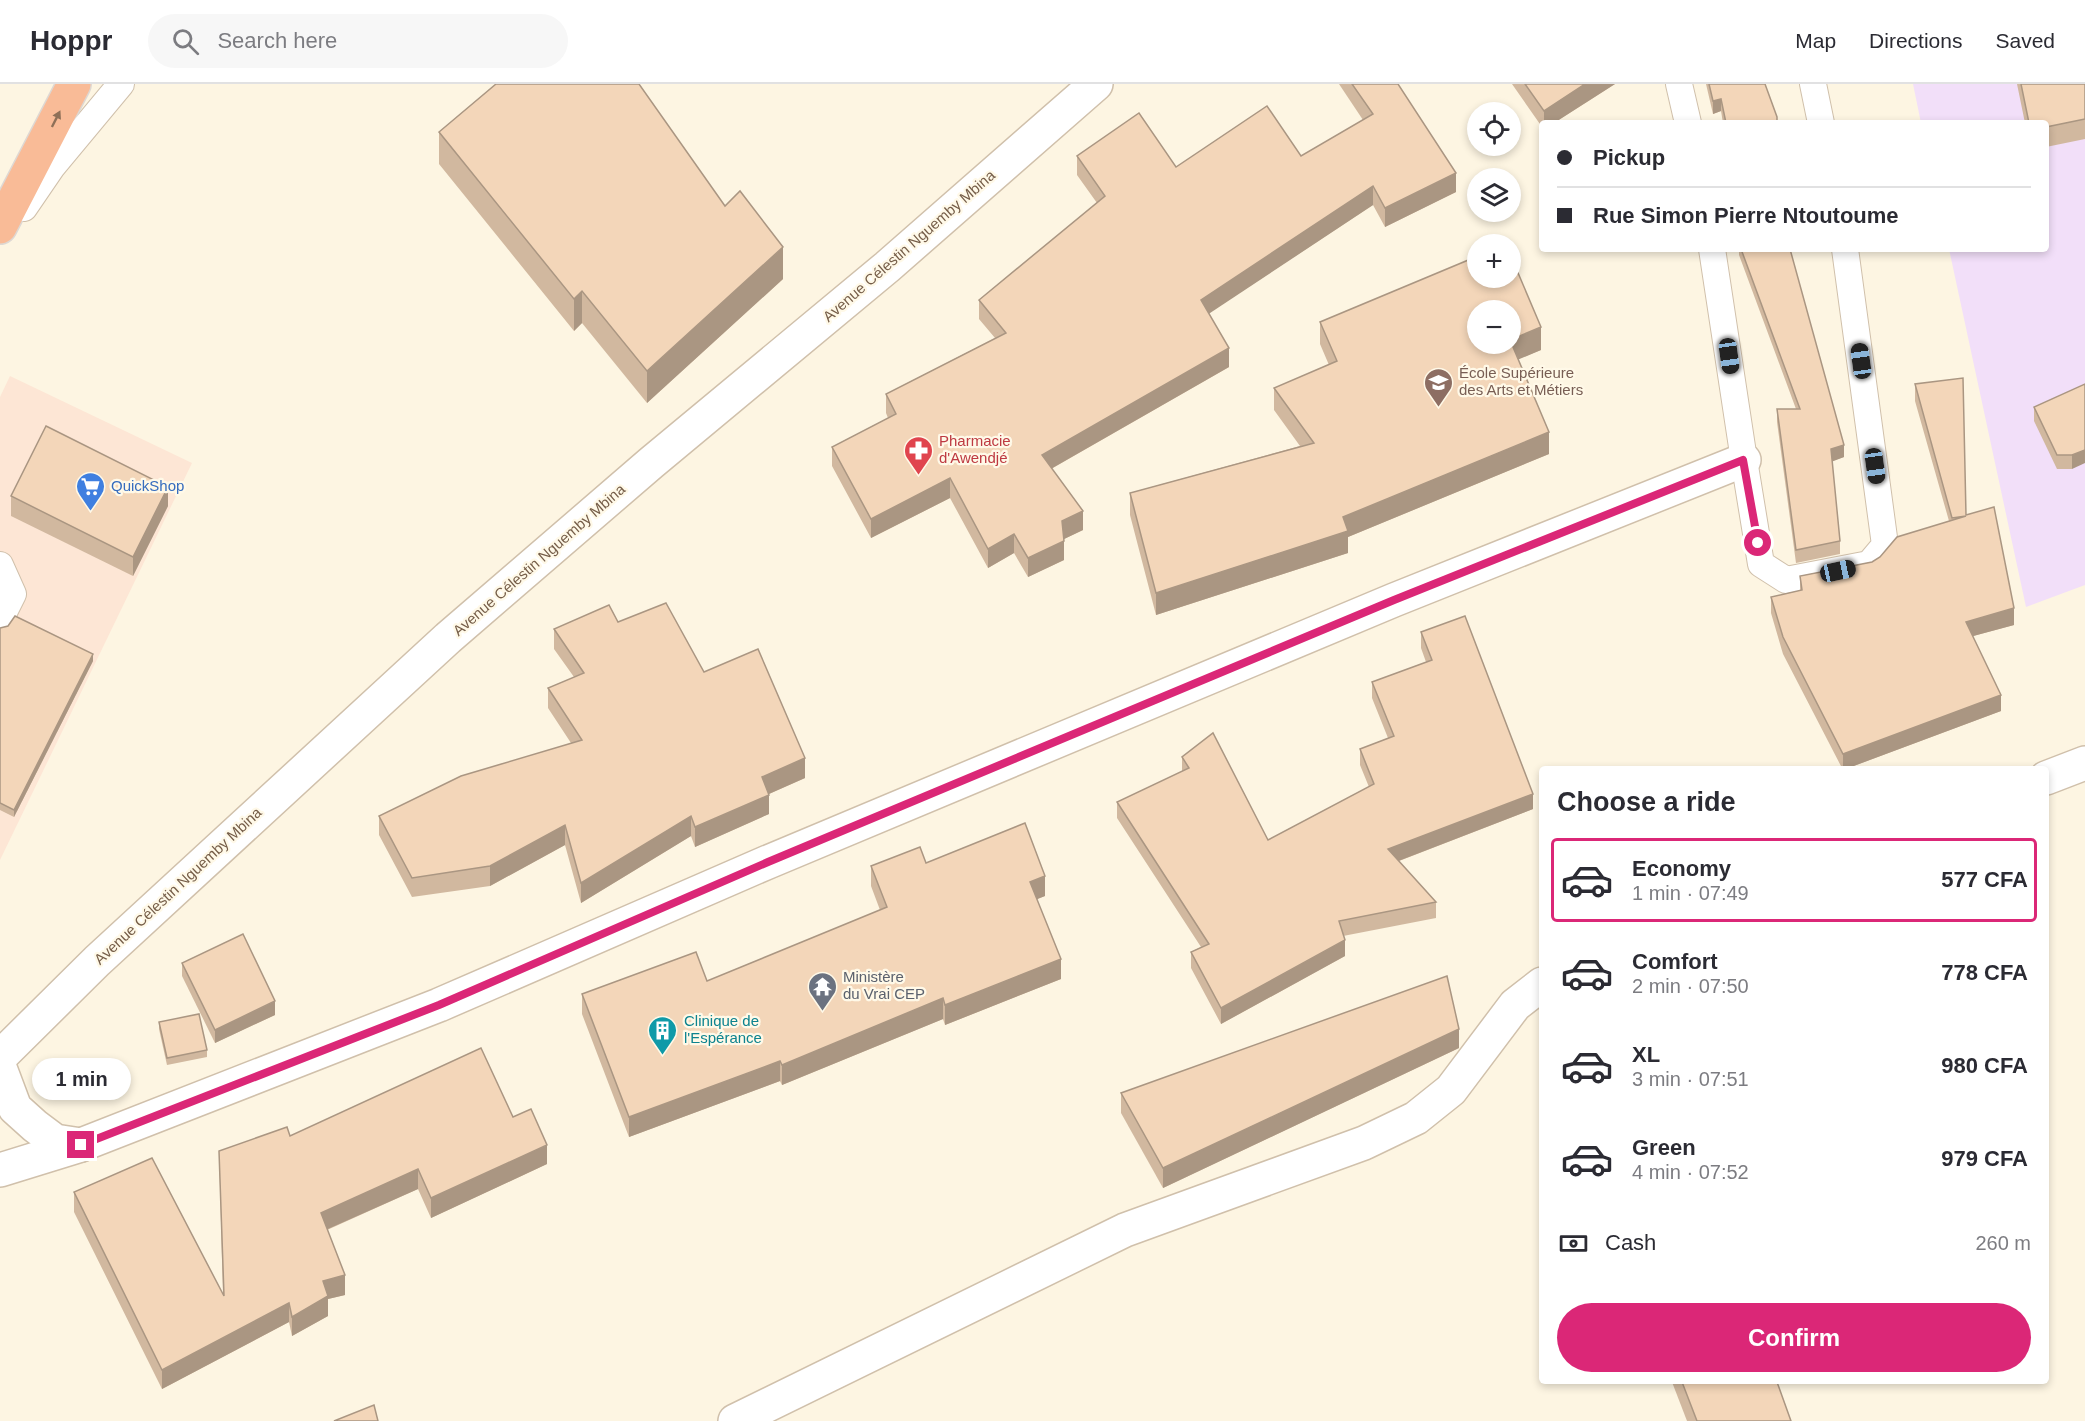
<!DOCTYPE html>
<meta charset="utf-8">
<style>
:root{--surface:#fff;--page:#f7f7f7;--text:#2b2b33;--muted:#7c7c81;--line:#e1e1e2;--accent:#db2777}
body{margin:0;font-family:Arial,sans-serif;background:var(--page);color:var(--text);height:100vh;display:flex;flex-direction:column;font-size:22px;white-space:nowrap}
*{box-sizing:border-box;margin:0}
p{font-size:20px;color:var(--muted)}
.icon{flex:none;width:33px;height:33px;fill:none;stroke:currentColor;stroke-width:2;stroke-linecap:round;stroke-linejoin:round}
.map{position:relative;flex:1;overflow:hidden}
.details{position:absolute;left:1539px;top:682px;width:510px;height:618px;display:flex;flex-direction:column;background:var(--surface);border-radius:6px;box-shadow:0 3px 9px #0003}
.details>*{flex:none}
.hud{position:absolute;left:1539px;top:36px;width:510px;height:132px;border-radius:6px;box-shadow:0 3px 9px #0003;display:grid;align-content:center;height:132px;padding:0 18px;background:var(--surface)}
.fabs{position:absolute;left:1467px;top:18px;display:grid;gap:12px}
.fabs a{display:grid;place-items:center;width:54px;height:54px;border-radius:50%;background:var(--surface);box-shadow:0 3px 9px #0003;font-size:30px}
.end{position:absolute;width:27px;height:27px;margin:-14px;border:8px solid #db2777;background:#fff;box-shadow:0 0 0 3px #fff}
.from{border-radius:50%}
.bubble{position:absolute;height:42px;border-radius:21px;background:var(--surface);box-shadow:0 3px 9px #0003;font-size:20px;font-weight:600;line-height:42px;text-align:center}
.car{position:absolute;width:18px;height:36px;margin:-18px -9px;border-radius:8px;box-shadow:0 0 4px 2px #0007;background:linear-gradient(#222 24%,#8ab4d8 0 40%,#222 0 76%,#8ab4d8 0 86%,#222 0)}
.hud b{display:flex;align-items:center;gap:21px;height:57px;font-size:22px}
.hud b+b{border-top:2px solid var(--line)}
.hud i{width:15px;height:15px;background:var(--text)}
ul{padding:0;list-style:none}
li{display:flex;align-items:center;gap:18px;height:84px;margin:0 12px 9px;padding:0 6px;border:3px solid transparent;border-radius:6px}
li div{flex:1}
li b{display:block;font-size:22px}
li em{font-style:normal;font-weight:600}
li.on{border-color:var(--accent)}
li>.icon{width:54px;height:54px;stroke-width:1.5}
h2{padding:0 18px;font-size:27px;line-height:72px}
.pay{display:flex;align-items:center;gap:15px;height:66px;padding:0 18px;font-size:22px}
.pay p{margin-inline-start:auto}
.button{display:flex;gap:12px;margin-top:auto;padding:12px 18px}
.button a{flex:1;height:69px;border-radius:36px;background:var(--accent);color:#fff;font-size:24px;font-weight:600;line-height:69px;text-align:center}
header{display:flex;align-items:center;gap:36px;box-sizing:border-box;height:84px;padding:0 30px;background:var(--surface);border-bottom:2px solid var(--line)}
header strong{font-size:28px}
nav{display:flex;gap:33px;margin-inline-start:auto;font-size:21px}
.search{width:420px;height:54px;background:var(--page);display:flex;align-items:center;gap:15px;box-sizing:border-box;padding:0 21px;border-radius:33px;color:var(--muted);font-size:22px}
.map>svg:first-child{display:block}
</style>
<header>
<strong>Hoppr</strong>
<div class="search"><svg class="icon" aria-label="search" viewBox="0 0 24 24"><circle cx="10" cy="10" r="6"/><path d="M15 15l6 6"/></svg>Search here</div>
<nav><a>Map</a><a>Directions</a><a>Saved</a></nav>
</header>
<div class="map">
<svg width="2085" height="1337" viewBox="0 0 2085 1337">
<rect width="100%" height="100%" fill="#fdf5e2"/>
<!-- commercial -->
<polygon fill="#fde6d5" points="10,292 192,379 0,776 0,313"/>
<!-- education -->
<polygon fill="#f2dff9" points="1913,0 2085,0 2085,501 2026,523 1949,165 2046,165 2046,39 1921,39"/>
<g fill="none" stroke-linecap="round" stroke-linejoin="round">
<defs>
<g id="lane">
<polyline points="1679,0 1688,39"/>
<polyline points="1813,0 1821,39"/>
<polyline points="24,124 52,83 121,0"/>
<polyline points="1712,165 1744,376 1761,480 1786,496 1869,480 1885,461 1845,165"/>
<polyline points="0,481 13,510 0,536"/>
</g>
<g id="street">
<polyline points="2046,694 2085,679"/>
<polyline points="0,973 97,877 448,554 651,379 887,183 1096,0"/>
<polyline points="0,984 15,1024 35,1042 55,1057 81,1061"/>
<polyline points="0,1086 81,1061 439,921 768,778 1394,516 1744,376"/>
<polyline points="735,1337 1125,1146 1364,1059 1416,1034 1451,1006 1515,921 1542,900"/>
</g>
<polyline id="highway" points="0,143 74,0"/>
</defs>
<!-- lane casing -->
<use href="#lane" stroke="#d0c0ab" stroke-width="28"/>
<!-- street casing -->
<use href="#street" stroke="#d0c0ab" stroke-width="36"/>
<!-- highway casing -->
<use href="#highway" stroke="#ded8d3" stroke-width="36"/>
<!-- lane -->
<use href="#lane" stroke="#fff" stroke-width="26"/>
<!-- street -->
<use href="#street" stroke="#fff" stroke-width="33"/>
<!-- highway -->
<use href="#highway" stroke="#f9bb97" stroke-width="33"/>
</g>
<!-- wall -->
<g fill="#d1b89f">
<polygon points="1339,0 1398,0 1456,108 1385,143 1373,121 1209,229 1229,283 1051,385 1083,446 1064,455 1064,476 1028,493 1014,469 988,484 950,414 871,454 832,382 832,363 888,334 886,329 886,310 995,254 979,235 979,216 1097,119 1077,91 1077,72 1176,83 1301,72 1363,36"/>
<polygon points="1512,0 1615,0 1554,39 1542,39 1542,43"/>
<polygon points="1706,0 1765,0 1777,39 1723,39 1721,27 1713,30"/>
<polygon points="2017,0 2085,0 2085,55 2046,63 2046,39 2025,39"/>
<polygon points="439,48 725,122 783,195 647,319 582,239 574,247 439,80"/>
<polygon points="1739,165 1790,165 1844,373 1832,377 1840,457 1840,470 1796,479 1777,338 1777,325 1796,325 1739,171"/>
<polygon points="1320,238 1541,266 1518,275 1549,370 1348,453 1348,469 1156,531 1130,431 1130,409 1300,362 1274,326 1274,304 1329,281 1320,260"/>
<polygon points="1915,300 1966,431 2014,541 1973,552 2001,627 1843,686 1783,570 1771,529 1771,513 1800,507 1800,492 1872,478 1949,437 1915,317"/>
<polygon points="2085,300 2072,385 2057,385 2034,337 2034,323"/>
<polygon points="11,412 168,422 133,492 11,432"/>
<polygon points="618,538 704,588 805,694 769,710 769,730 695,763 691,752 581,819 565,761 490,802 412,813 379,751 379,732 571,659 548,624 548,604 574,593 554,565 554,545"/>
<polygon points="0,544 93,577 14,733 0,726"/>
<polygon points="1421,548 1533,725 1399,777 1436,818 1436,834 1343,852 1345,872 1221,940 1191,884 1191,868 1201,863 1117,734 1117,718 1182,688 1182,673 1268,756 1369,703 1360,681 1360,665 1388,654 1372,614 1372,598 1426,578 1421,564"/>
<polygon points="926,779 1045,812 1037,815 1061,895 945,941 943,935 782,1001 780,997 629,1053 582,930 582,910 707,897 880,826 871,802 871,782"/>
<polygon points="182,879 275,931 215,959 182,892"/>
<polygon points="159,938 207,966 207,973 167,981 159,945"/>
<polygon points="1459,964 1163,1104 1121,1029 1121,1009"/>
<polygon points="513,1033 547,1080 431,1134 418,1105 327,1146 345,1211 328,1215 328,1232 292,1252 289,1238 162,1305 74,1128 74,1108 223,1210 219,1067 290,1052"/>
<polygon points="1672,1298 1777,1298 1791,1337 1687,1337"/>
</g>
<!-- shaded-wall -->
<g fill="#aa9682">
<polygon points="1585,0 1615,0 1554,39 1544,39 1544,27"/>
<polygon points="1721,15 1721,27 1713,30 1713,17"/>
<polygon points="1456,89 1456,108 1385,143 1385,124"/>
<polygon points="1373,102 1373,121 1201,235 1201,216"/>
<polygon points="783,163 783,195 647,319 647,287"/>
<polygon points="582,207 582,239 574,247 574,215"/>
<polygon points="1541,243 1541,266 1510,279 1510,256"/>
<polygon points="1229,264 1229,283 1042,390 1042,371"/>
<polygon points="1549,348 1549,370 1348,453 1348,469 1156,531 1156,509 1343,433"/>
<polygon points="1844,361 1844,373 1831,378 1831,365"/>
<polygon points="2085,366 2085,379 2072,385 2072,371"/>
<polygon points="950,394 950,414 871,454 871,435"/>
<polygon points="168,403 168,422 133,492 133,473"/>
<polygon points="1083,427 1083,446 1062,456 1062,437"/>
<polygon points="1014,450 1014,469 988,484 988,465"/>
<polygon points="1064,457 1064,476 1028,493 1028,474"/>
<polygon points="2014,524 2014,541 1966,554 1966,538"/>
<polygon points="93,570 93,577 14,733 14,726"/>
<polygon points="2001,611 2001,627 1843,686 1843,670"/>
<polygon points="805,674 805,694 762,713 762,693"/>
<polygon points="1533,710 1533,725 1388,781 1388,765"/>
<polygon points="769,711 769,730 695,763 695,743"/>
<polygon points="691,732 691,752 581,819 581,799"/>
<polygon points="565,741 565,761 490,802 490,782"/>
<polygon points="1045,792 1045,812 1030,818 1030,798"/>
<polygon points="1345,856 1345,872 1221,940 1221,924"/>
<polygon points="1061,875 1061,895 945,941 945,921"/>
<polygon points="943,914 943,935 782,1001 782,981"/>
<polygon points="275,917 275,931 215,959 215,946"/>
<polygon points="1459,945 1459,964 1163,1104 1163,1084"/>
<polygon points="780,977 780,997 629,1053 629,1033"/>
<polygon points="547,1061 547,1080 431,1134 431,1114"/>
<polygon points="418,1085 418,1105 321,1148 321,1129"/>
<polygon points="345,1191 345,1211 328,1215 328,1232 292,1252 292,1233 323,1197"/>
<polygon points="289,1219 289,1238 162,1305 162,1286"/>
</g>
<!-- building -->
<g fill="#f3d6b9" stroke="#aa9682" stroke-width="1.5">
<polygon points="496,0 639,0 725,122 740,107 783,163 647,287 582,207 574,215 439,48"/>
<polygon points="1352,0 1398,0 1456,89 1385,124 1373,102 1201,216 1229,264 1042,371 1083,427 1062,437 1064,457 1028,474 1014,450 988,465 950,394 871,435 832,363 896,330 886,310 1006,249 979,216 1105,112 1077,72 1139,29 1176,83 1267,22 1301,72 1373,30"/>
<polygon points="1525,0 1585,0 1544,27"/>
<polygon points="1709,0 1765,0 1777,33 1777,39 1726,39 1721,15 1713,17"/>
<polygon points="2021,0 2085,0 2085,35 2046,43 2046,39 2029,39"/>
<polygon points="1741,165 1790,165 1844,361 1831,365 1840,457 1796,466 1777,325 1800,325"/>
<polygon points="1510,170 1541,243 1510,256 1510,226 1478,226 1478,260 1510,260 1510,256 1549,348 1343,433 1348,447 1156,509 1130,409 1314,359 1274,304 1337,277 1320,238 1478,172 1478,194 1510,194"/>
<polygon points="1963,294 1966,431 1994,423 2014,524 1966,538 2001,611 1843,670 1783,553 1771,513 1802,506 1800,492 1872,478 1880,473 1897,453 1966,432 1952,434 1915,300"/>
<polygon points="2085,300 2085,366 2072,371 2057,371 2034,323"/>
<polygon points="46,342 168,403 133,473 11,412"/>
<polygon points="666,519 704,588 758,565 805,674 762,693 769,711 695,743 691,732 581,799 565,741 490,782 412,794 379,732 461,692 582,656 548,604 584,589 554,545 609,521 618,538"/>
<polygon points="15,532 93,570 14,726 0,719 0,544 8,542"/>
<polygon points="1465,532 1533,710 1388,765 1436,818 1339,837 1345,856 1221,924 1191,868 1209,860 1117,718 1189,684 1182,673 1213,649 1268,756 1374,700 1360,665 1394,652 1372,598 1432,576 1421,548"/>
<polygon points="1025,739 1045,792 1030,798 1061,875 945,921 943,914 782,981 780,977 629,1033 582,910 696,868 707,897 887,823 871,782 920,763 926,779"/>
<polygon points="243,850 275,917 215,946 182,879"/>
<polygon points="1447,892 1459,945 1163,1084 1121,1009"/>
<polygon points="199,930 207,966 167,974 159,938"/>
<polygon points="481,964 513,1033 531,1025 547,1061 431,1114 418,1085 321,1129 345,1191 323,1197 328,1212 292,1233 289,1219 162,1286 74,1108 152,1074 224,1212 219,1067 287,1043 290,1052"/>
<polygon points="1682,1298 1777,1298 1791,1337 1697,1337"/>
<polygon points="374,1321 378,1337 334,1337"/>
</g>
<!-- one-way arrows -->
<defs><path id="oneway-solid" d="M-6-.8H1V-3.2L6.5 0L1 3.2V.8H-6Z" transform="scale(1.5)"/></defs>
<use fill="#8f7058" href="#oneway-solid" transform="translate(56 35) rotate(-63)"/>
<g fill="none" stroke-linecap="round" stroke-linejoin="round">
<!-- route -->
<polyline stroke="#db2777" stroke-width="8" points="81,1061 439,921 768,778 1394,516 1743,376 1758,459"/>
</g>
<!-- icons -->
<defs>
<symbol id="university-pin" viewBox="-11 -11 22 30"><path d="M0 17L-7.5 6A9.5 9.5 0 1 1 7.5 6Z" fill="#8d6e63" stroke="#fff9e8"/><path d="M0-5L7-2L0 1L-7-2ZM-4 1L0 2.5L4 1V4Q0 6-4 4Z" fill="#fff"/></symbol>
<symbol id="pharmacy-pin" viewBox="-11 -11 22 30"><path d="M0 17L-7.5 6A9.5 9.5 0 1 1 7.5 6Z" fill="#e0444e" stroke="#fff9e8"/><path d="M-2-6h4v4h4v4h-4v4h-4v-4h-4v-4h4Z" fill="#fff"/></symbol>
<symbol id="supermarket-pin" viewBox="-11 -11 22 30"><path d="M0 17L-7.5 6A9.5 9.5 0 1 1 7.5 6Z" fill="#3f7fe0" stroke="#fff9e8"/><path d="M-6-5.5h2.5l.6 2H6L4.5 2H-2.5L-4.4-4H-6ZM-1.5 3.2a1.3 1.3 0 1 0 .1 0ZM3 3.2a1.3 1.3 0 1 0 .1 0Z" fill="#fff"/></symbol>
<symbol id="temple-pin" viewBox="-11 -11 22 30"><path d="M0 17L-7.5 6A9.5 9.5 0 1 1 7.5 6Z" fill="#6b7280" stroke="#fff9e8"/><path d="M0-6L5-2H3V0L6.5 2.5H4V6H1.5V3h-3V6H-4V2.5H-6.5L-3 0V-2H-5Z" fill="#fff"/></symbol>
<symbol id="building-pin" viewBox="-11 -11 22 30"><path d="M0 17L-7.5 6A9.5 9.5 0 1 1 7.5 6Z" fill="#0f9aa8" stroke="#fff9e8"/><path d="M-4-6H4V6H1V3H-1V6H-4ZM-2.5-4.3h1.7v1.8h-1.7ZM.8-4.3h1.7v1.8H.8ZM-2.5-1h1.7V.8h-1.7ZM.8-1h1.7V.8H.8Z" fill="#fff"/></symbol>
</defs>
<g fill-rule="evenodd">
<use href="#university-pin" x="1422" y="282" width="33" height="45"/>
<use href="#pharmacy-pin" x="902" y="350" width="33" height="45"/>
<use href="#supermarket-pin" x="74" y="386" width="33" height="45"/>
<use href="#temple-pin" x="806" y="886" width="33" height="45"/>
<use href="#building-pin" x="646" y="930" width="33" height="45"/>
</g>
<g text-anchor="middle" stroke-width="4.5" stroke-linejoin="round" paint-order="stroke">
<!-- street labels -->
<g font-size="15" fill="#755d48" stroke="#fff9e8">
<text transform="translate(909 162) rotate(-41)" y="5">Avenue Célestin Nguemby Mbina</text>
<text transform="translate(539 476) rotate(-41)" y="5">Avenue Célestin Nguemby Mbina</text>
<text transform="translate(178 802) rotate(-43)" y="5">Avenue Célestin Nguemby Mbina</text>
</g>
<!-- education labels -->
<g font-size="15" fill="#785e54" stroke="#fff9e8" text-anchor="start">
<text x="1459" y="294">École Supérieure<tspan x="1459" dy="17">des Arts et Métiers</tspan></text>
</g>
<!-- health labels -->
<g font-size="15" fill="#be3a42" stroke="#fff9e8" text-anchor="start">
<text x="939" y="362">Pharmacie<tspan x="939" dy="17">d'Awendjé</tspan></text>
</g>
<!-- shop labels -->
<g font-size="15" fill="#366cbe" stroke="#fff9e8" text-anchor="start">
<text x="111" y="407">QuickShop</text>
</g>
<!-- worship labels -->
<g font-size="15" fill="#5b616d" stroke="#fff9e8" text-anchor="start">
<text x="843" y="898">Ministère<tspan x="843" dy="17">du Vrai CEP</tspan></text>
</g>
<!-- culture labels -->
<g font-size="15" fill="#0d838f" stroke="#fff9e8" text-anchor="start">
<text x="684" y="942">Clinique de<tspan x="684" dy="17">l'Espérance</tspan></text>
</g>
</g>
</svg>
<div class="fabs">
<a><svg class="icon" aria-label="locate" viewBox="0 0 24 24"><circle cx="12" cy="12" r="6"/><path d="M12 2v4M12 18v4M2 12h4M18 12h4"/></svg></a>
<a><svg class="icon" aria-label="layers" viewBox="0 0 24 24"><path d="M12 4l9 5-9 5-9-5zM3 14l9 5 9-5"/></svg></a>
<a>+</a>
<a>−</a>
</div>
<i class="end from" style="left:1758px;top:459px"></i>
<i class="end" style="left:81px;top:1061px"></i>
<div class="bubble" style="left:32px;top:974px;width:99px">1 min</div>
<i class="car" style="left:1729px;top:272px;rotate:172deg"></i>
<i class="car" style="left:1861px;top:277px;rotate:352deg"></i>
<i class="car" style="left:1875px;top:382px;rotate:172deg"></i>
<i class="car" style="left:1838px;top:487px;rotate:78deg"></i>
<div class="hud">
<b><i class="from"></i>Pickup</b>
<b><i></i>Rue Simon Pierre Ntoutoume</b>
</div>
<section class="details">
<h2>Choose a ride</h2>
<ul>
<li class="on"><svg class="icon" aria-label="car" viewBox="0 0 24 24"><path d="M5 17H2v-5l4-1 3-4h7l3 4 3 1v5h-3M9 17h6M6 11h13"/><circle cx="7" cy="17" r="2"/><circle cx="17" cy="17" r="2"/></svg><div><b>Economy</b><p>1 min · 07:49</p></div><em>577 CFA</em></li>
<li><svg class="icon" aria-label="car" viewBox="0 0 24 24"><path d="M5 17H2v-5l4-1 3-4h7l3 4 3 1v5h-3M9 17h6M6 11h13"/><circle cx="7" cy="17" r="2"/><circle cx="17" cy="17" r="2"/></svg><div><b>Comfort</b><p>2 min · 07:50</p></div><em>778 CFA</em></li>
<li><svg class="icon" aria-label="car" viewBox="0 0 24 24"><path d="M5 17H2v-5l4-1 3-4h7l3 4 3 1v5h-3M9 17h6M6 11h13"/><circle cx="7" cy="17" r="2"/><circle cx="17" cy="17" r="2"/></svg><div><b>XL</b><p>3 min · 07:51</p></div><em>980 CFA</em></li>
<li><svg class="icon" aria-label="car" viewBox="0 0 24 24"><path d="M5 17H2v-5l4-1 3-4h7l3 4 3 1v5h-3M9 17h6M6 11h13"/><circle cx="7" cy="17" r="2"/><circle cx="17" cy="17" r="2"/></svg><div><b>Green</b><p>4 min · 07:52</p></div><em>979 CFA</em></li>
</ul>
<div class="pay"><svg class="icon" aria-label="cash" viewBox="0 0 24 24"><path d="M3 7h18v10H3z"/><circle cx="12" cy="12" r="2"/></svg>Cash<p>260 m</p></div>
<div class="button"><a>Confirm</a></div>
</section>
</div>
